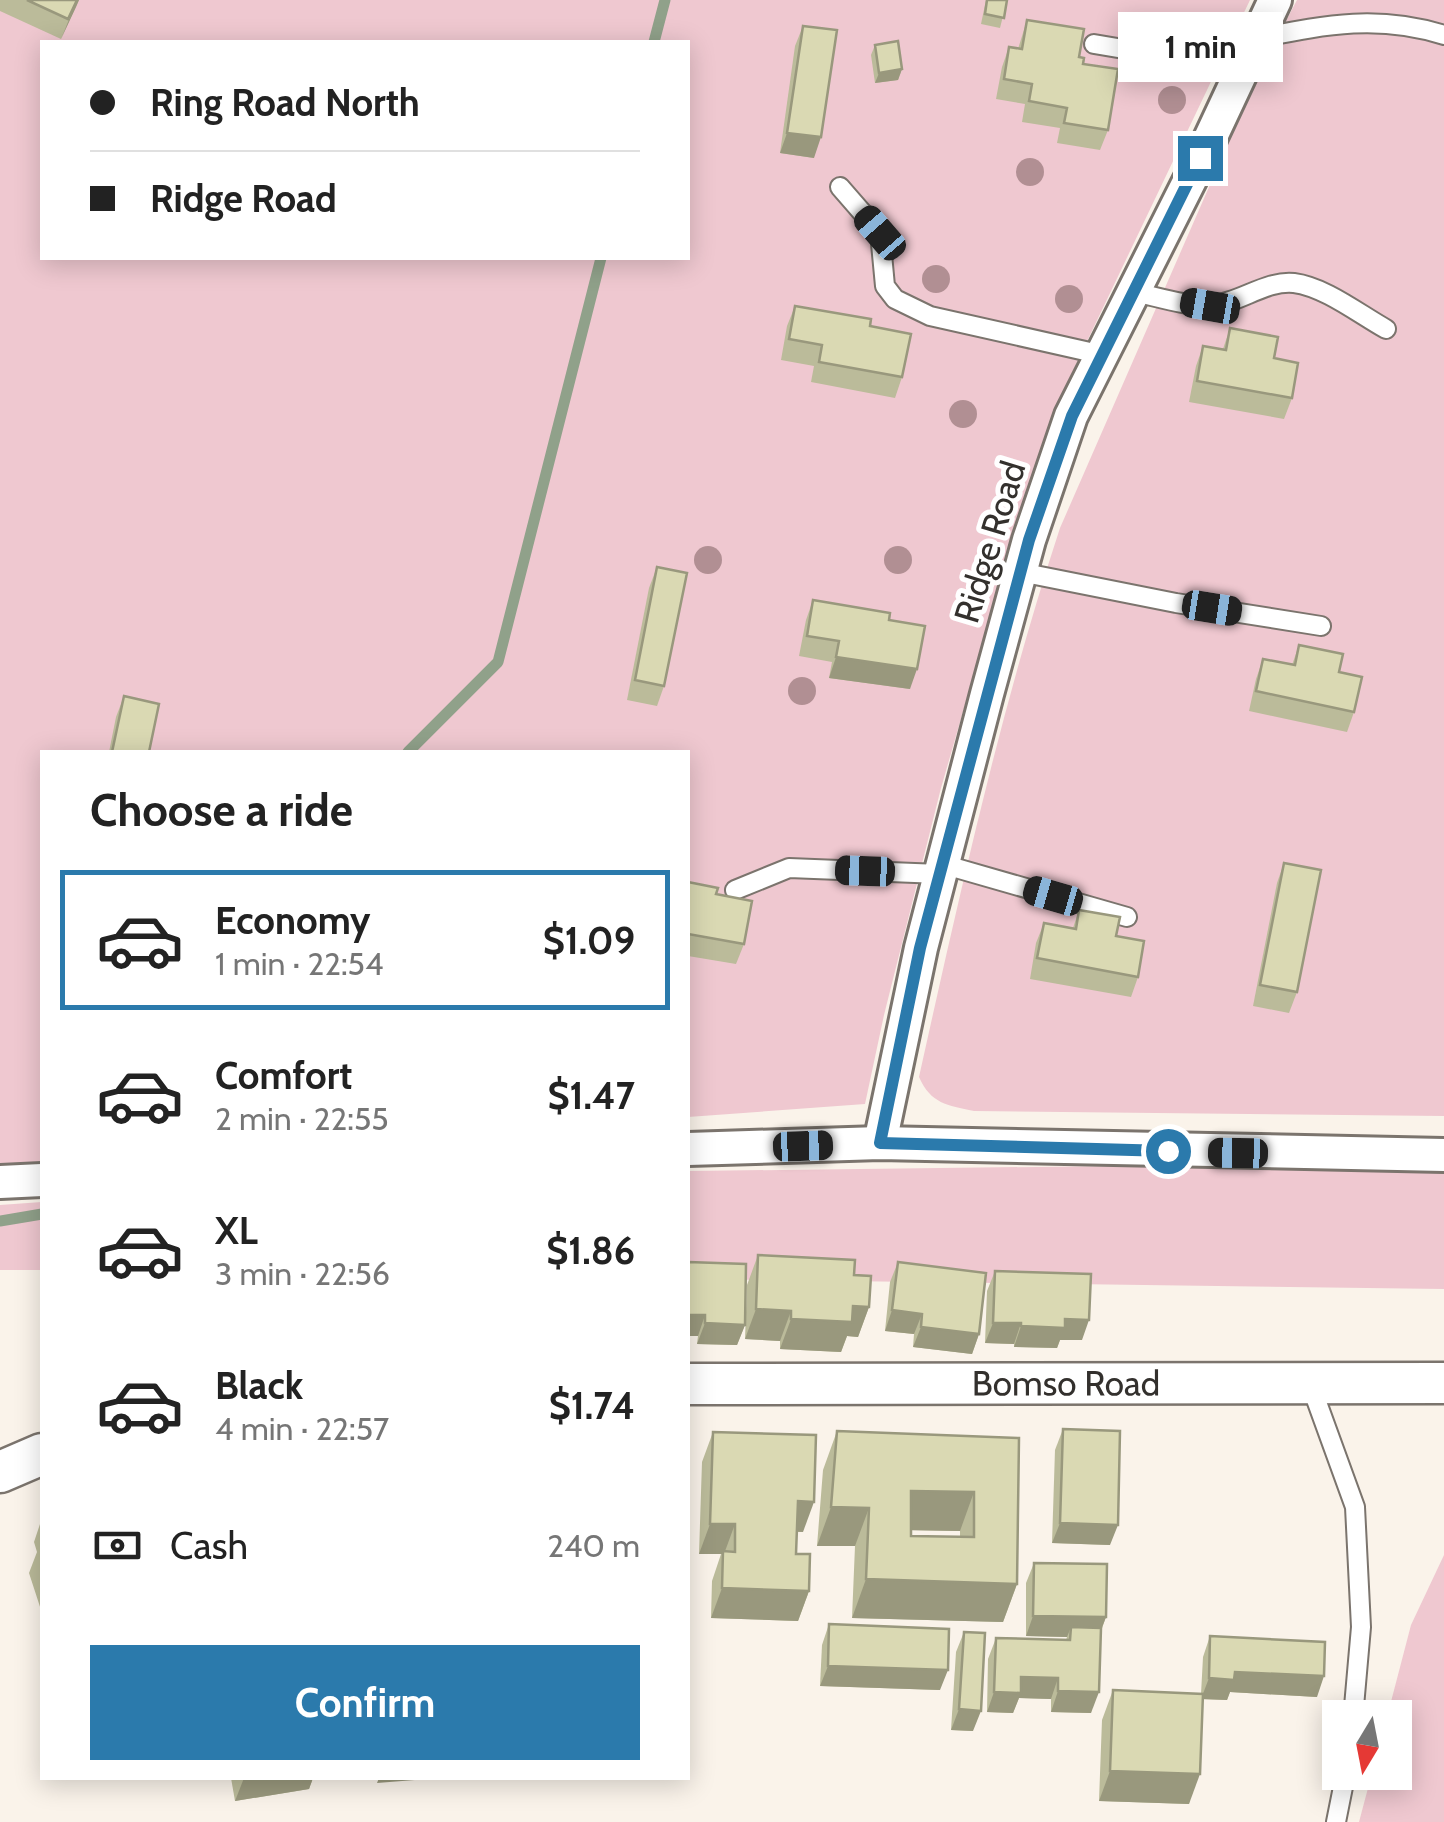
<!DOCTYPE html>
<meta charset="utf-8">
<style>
:root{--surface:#fff;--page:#f6f6f6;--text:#222;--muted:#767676;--line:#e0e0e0;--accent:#2b7aac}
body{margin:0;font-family:Cabin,sans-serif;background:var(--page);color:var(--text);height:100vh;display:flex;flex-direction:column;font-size:38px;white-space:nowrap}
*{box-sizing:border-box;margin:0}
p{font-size:32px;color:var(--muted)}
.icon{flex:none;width:55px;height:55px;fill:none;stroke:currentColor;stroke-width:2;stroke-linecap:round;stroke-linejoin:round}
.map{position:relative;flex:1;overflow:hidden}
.drawer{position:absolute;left:40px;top:750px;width:650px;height:1030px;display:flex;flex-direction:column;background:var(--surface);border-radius:0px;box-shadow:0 5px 25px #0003}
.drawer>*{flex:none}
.guide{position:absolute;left:40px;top:40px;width:650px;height:220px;border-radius:0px;box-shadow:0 5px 25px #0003;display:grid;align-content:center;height:220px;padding:0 50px;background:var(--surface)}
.needle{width:65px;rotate:190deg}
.tools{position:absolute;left:1322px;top:1700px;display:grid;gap:20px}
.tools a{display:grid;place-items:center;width:90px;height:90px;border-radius:0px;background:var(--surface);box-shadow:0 5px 25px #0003;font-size:50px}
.end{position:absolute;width:45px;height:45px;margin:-22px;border:12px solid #2b7aac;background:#fff;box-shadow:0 0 0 5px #fff}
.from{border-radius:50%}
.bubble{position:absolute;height:70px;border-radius:0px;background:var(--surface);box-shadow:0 5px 25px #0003;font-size:32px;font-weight:700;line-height:70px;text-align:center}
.car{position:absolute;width:30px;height:60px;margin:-30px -15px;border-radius:12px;box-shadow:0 0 8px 2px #0007;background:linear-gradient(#222 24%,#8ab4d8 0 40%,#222 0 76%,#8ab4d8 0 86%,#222 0)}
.guide b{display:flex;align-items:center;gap:35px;height:95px;font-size:38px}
.guide b+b{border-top:2px solid var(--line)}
.guide i{width:25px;height:25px;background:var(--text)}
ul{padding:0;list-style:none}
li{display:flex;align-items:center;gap:30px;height:140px;margin:0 20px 15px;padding:0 30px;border:5px solid transparent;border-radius:0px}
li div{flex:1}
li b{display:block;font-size:38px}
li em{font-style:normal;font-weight:700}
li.active{border-color:var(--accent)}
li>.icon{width:90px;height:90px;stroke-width:1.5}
h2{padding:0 50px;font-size:45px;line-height:120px}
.pay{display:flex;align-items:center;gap:25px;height:110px;padding:0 50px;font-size:38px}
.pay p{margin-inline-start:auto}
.cta{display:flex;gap:20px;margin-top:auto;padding:20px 50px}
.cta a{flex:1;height:115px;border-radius:0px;background:var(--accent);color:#fff;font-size:40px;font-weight:700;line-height:115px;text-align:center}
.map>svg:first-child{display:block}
</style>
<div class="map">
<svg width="1444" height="1822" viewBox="0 0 1444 1822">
<rect width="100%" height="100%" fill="#faf3ea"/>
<!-- green -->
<g fill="#efc8d0" fill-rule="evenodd">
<path d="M0,0H1250L1058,402L999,587L941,788L884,1015L865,1104L688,1117V752H42V1165L0,1168ZM42,42H688V258H42Z"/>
<path d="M1297,0H1444V1116L974,1111C947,1105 931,1104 919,1077C960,892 1001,708 1060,528L1261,68Z"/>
<polygon points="1284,1164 1444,1166 1444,1289 688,1279 688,1171"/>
<polygon points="42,1202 42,1270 0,1270 0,1205"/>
<polygon points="1444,1555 1444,1822 1359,1822 1372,1773 1395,1772 1395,1718 1387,1717 1411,1625"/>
</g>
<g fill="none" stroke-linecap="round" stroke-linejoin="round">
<!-- stream -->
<g stroke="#90a18a" stroke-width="11">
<polyline points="654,42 665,0"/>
<polyline points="408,752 498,662 601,258"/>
<polyline points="0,1221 42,1214"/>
</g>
<defs>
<g id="service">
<path d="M1258,38C1325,25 1377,14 1444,35"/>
<polyline points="1094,44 1242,69"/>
<polyline points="840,187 880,233 885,286 895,299 930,316 1103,355"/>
<path d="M1134,292C1158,297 1188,307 1212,305C1240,303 1266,280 1294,283C1325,287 1359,314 1386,329"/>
<polyline points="1020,572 1176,603 1321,626"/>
<polyline points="942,864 1127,917"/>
<polyline points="735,890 789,868 940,874"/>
<polyline points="1310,1383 1355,1507 1361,1627 1353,1718"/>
<polyline points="1336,1822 1346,1772"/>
</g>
<g id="minor">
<polyline points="880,1143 921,948 987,694 1029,540 1071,416 1201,158 1275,0"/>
<polyline points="688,1149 880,1143 1444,1155"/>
<polyline points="0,1182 42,1180"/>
</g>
<g id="tertiary">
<path id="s1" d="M688,1384L1444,1383"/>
<polyline points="0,1472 42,1454"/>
</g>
</defs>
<!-- service casing -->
<use href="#service" stroke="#7b746d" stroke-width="22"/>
<!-- minor casing -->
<use href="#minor" stroke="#7b746d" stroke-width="38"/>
<!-- tertiary casing -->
<use href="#tertiary" stroke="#7b746d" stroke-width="45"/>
<!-- service -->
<use href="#service" stroke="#fff" stroke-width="18"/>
<!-- minor -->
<use href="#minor" stroke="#fff" stroke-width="32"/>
<!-- tertiary -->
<use href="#tertiary" stroke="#fff" stroke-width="40"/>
</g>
<!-- trees -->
<g fill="#b18f93">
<circle cx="1172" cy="100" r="14"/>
<circle cx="1030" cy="172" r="14"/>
<circle cx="936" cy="279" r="14"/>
<circle cx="1069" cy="299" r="14"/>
<circle cx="963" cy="414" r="14"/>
<circle cx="708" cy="560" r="14"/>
<circle cx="898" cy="560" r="14"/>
<circle cx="802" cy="691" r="14"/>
</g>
<!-- wall -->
<g fill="#bbbb9a" fill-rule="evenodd">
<polygon points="0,0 79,0 61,39 0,11"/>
<polygon points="986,0 1007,0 1000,28 981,24"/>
<polygon points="1027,20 1079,57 1108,130 1100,150 1057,143 1060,128 1022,122 1025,104 996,99 1002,67 1009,47 1018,49"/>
<polygon points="803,26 814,158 780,153 795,46"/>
<polygon points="875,45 902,69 898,80 875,83 871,55"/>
<polygon points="795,306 870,326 902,377 895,398 811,382 814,366 781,360 787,326"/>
<polygon points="1230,328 1274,358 1292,398 1284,419 1189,402 1196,366 1203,346 1223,349"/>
<polygon points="657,567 664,686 657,706 627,700 649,588"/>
<polygon points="813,600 889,620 910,689 829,678 832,662 799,656 806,620"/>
<polygon points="1299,645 1339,672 1354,712 1347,732 1249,711 1256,679 1263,659 1292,665"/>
<polygon points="124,696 149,752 109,752 116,717"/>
<polygon points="1284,863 1297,992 1289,1013 1253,1006 1277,883"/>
<polygon points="688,882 716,894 744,944 736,964 688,956"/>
<polygon points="1079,910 1116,936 1138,977 1131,997 1030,979 1036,943 1044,923 1073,928"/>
<polygon points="758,1255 854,1275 869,1307 858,1337 847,1336 841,1352 780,1349 780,1341 745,1339 747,1285"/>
<polygon points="688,1262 745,1325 737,1345 697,1344 698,1336 688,1336"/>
<polygon points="898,1262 979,1334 972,1354 913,1347 914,1334 885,1331 890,1282"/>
<polygon points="995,1271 1082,1340 1060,1340 1057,1348 1014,1347 1014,1344 985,1343 987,1291"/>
<polygon points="1063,1429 1110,1545 1052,1543 1055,1450"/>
<path d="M837,1431L1019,1438L1017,1584L1003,1622L852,1618L855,1546H817L823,1470ZM911,1530L960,1531V1537L911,1536Z"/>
<polygon points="713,1432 803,1532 797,1532 796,1554 809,1591 798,1621 711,1618 712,1581 721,1554 699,1554 702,1462"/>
<polygon points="42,1518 42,1613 29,1573 37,1552 34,1542"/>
<polygon points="1034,1563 1106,1617 1101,1631 1091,1713 1051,1712 1051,1699 1019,1698 1013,1713 987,1712 988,1659 996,1638 1066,1640 1067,1637 1026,1636 1026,1583"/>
<polygon points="829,1624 940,1690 820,1686 822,1645"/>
<polygon points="964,1632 973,1731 951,1730 956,1652"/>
<polygon points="1210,1636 1317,1697 1230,1692 1227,1700 1202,1699 1189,1804 1099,1801 1102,1720 1113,1690 1201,1694 1203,1657"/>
<polygon points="231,1778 313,1778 309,1789 235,1801"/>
</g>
<!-- shaded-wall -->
<g fill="#99987d">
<polygon points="77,0 79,0 76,7 61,39"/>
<polygon points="902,69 898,80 875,83 879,73"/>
<polygon points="787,133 821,137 814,158 780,153"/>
<polygon points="836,657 917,669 910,689 829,678"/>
<polygon points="853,1306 869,1307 858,1337 847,1336 841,1352 780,1349 791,1319"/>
<polygon points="756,1309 791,1311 780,1341 745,1339"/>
<polygon points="892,1310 922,1314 914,1334 885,1331"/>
<polygon points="688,1315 705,1315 698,1336 688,1336"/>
<polygon points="1065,1319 1089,1320 1082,1340 1060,1340 1057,1348 1014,1347 1021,1326"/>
<polygon points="705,1323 745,1325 737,1345 697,1344"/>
<polygon points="993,1323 1021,1323 1014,1344 985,1343"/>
<polygon points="921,1327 979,1334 972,1354 913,1347"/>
<polygon points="911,1491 974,1492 960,1531 897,1530"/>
<polygon points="798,1501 814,1502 803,1532 787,1531"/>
<polygon points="831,1507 869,1508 855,1546 817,1546"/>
<polygon points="1060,1523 1118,1525 1110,1545 1052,1543"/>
<polygon points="710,1524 735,1524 724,1554 699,1554"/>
<polygon points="866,1579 1017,1584 1003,1622 852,1618"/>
<polygon points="722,1588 809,1591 798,1621 711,1618"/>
<polygon points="1033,1616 1106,1617 1098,1638 1071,1627 1067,1637 1026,1636"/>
<polygon points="828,1666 948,1670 940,1690 820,1686"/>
<polygon points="1235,1672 1324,1676 1317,1697 1230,1692 1227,1700 1201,1699 1209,1678"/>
<polygon points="1021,1677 1058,1678 1051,1699 1019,1698 1013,1713 987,1712 994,1692"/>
<polygon points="1058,1691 1099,1692 1091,1713 1051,1712"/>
<polygon points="959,1709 981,1711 973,1731 951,1730"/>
<polygon points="1110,1771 1200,1774 1189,1804 1099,1801"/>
<polygon points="244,1778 313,1778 309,1789 235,1801"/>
<polygon points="379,1778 440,1778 377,1783"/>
</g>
<!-- building -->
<g fill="#dad9b3" stroke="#99987d" stroke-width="2.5" fill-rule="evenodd">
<polygon points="27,0 77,0 68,19"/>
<polygon points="987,0 1007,0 1004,18 985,14"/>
<polygon points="1027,20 1084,29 1079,57 1084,58 1083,64 1118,69 1108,130 1064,123 1067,108 1029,101 1032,84 1004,79 1009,47 1022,49"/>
<polygon points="803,26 837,30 821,137 787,133"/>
<polygon points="898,41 902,69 879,73 875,45"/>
<polygon points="795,306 871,319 870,326 911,334 902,377 819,362 822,345 789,339"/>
<polygon points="1230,328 1278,337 1274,358 1298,363 1292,398 1197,381 1203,346 1226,350"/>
<polygon points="657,567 687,573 664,686 635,680"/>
<polygon points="813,600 890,613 889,620 925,626 917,669 836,657 839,641 807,636"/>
<polygon points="1299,645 1343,654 1339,672 1362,677 1354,712 1256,691 1263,659 1295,665"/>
<polygon points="124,696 159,704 149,752 112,752"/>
<polygon points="1284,863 1321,870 1297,992 1260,985"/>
<polygon points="688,882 718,888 716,894 752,901 744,944 688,934"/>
<polygon points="1079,910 1120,917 1116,936 1144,941 1138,977 1037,958 1044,923 1076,929"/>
<polygon points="758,1255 855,1260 854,1275 871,1276 869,1307 853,1306 852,1322 791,1319 791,1311 756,1309"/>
<polygon points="688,1262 746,1264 745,1325 705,1323 705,1315 688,1315"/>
<polygon points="898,1262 986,1273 979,1334 921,1327 922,1314 892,1310"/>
<polygon points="995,1271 1091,1274 1089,1320 1065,1319 1065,1328 1021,1326 1021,1323 993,1323"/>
<polygon points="1063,1429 1120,1431 1118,1525 1060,1523"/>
<path d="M837,1431L1019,1438L1017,1584L866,1579L869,1508L831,1507ZM911,1491L974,1492V1537L911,1536Z"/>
<polygon points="713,1432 816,1435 814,1502 798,1501 796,1554 810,1554 809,1591 722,1588 723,1551 735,1552 735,1524 710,1524"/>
<polygon points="1034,1563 1107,1564 1106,1617 1033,1616"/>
<polygon points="829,1624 949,1629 948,1670 828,1666"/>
<polygon points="1071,1627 1101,1628 1099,1692 1058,1691 1058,1678 1021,1677 1021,1693 994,1692 996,1638 1070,1640"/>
<polygon points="964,1632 985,1633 981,1711 959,1709"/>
<polygon points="1210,1636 1325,1642 1324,1676 1235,1672 1234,1680 1209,1678"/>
<polygon points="1113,1690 1203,1694 1200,1774 1110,1771"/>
</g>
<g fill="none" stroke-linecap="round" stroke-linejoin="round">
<!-- route -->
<polyline stroke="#2b7aac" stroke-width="12" points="1168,1151 880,1143 920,948 1029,540 1072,416 1200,158"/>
</g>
<g text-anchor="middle" stroke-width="10" stroke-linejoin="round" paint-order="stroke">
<!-- street labels -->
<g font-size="35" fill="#33302d" stroke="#fff">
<text transform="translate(990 542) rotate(-73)" y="12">Ridge Road</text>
<text dy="12" stroke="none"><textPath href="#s1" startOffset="378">Bomso Road</textPath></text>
</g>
</g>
</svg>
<div class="tools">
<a><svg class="needle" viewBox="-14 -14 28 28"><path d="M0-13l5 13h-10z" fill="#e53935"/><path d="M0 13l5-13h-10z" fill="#767676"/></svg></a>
</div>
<i class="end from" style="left:1168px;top:1151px"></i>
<i class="end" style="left:1200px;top:158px"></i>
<div class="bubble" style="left:1118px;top:12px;width:165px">1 min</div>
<i class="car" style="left:880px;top:233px;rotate:319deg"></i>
<i class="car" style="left:1210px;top:306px;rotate:280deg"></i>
<i class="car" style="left:1212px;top:608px;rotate:99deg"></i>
<i class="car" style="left:865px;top:871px;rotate:272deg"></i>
<i class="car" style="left:1053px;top:896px;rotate:286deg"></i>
<i class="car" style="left:803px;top:1146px;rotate:88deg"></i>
<i class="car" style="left:1238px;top:1153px;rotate:271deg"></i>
<div class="guide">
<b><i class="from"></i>Ring Road North</b>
<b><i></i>Ridge Road</b>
</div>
<section class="drawer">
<h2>Choose a ride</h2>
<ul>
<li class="active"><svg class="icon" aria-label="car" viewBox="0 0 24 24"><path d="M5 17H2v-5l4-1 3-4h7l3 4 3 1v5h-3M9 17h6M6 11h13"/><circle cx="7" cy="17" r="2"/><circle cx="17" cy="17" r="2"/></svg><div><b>Economy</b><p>1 min · 22:54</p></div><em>$1.09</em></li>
<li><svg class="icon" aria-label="car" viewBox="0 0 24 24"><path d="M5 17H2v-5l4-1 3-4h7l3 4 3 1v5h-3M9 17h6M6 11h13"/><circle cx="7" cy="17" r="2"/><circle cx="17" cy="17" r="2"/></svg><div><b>Comfort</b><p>2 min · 22:55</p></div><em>$1.47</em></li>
<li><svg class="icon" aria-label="car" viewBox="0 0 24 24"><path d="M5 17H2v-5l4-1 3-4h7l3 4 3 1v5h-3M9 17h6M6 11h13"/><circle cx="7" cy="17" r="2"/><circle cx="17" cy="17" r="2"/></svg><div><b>XL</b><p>3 min · 22:56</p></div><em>$1.86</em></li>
<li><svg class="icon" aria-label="car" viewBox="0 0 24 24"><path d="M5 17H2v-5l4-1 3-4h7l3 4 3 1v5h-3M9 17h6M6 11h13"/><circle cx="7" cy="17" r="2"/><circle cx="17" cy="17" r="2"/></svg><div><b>Black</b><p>4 min · 22:57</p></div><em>$1.74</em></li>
</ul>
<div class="pay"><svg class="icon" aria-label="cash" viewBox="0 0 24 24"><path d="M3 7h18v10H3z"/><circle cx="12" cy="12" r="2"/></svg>Cash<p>240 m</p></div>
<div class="cta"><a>Confirm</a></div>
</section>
</div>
